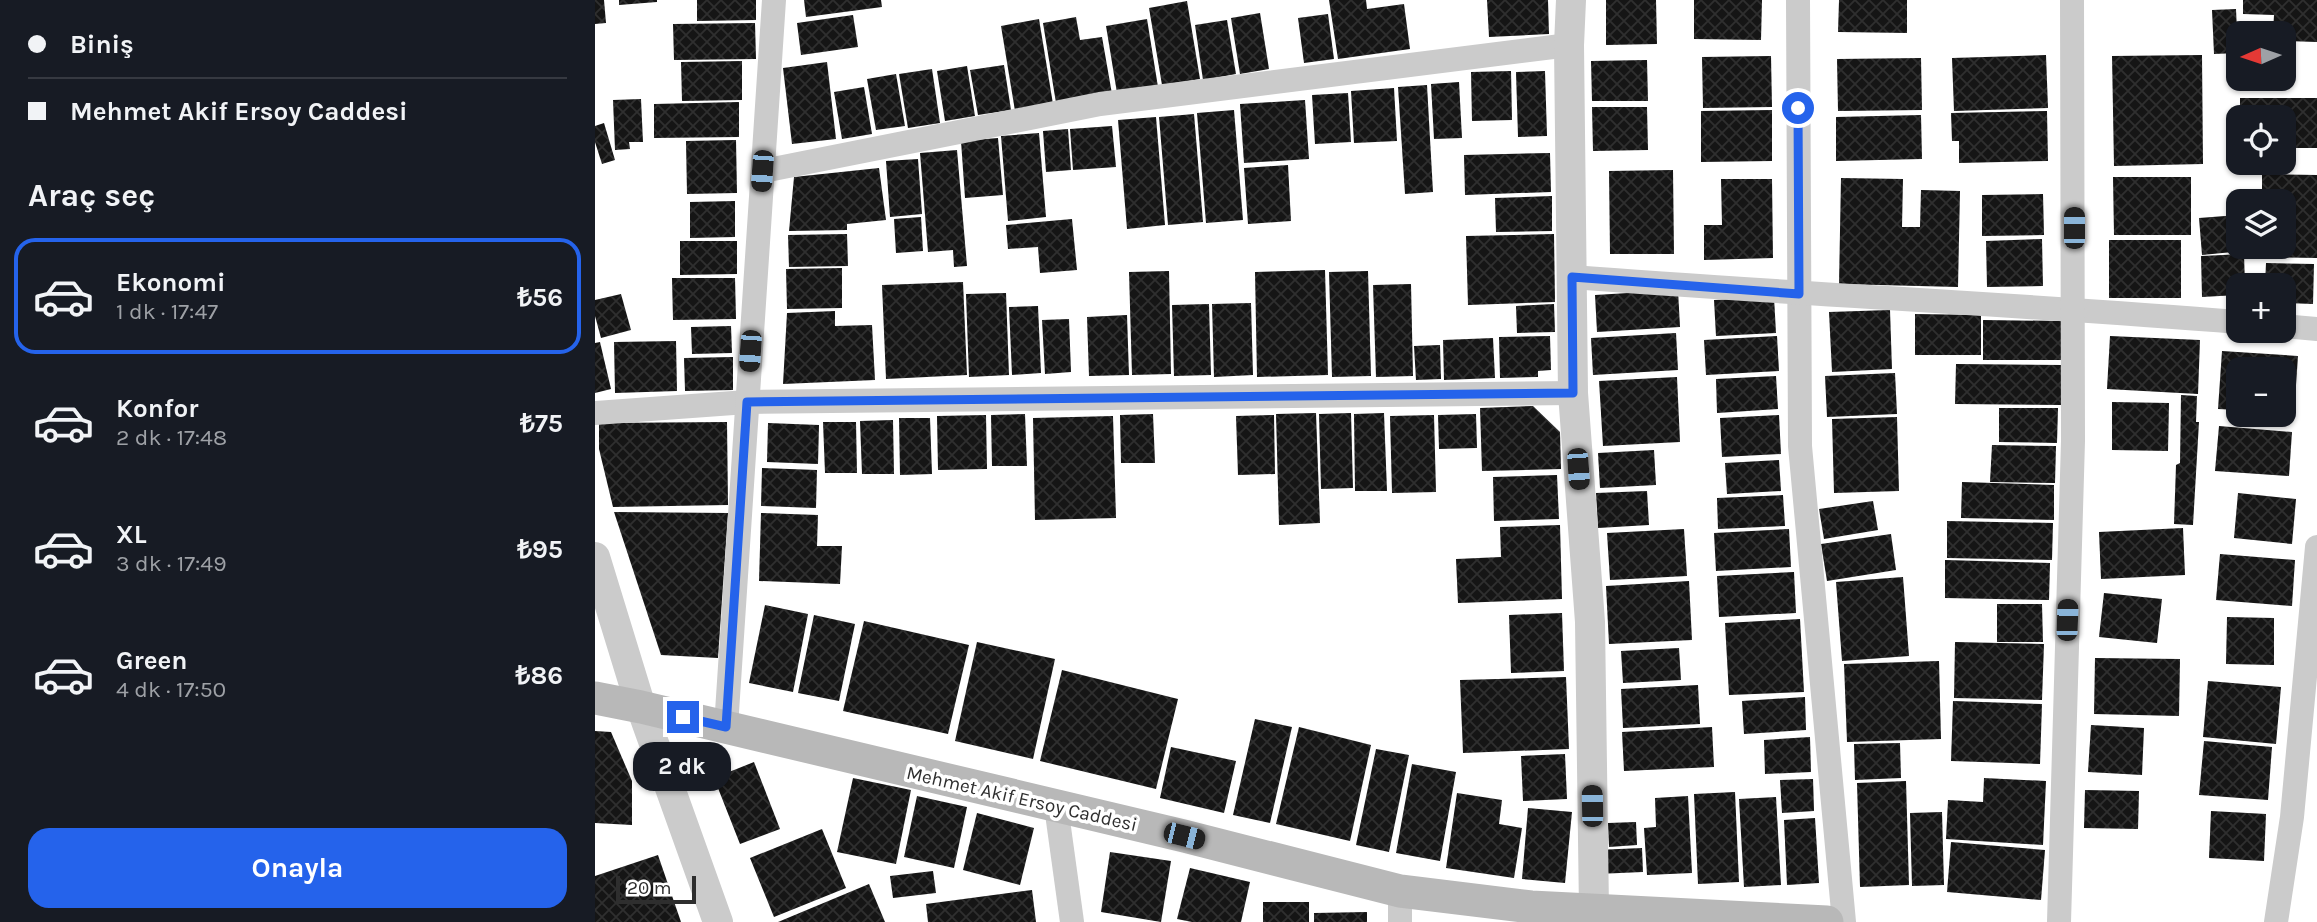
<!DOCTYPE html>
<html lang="tr">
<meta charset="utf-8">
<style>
:root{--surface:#171b24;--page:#20242c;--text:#f1f3f6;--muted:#9ea1a6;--line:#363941;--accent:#2563eb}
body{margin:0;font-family:Karla,sans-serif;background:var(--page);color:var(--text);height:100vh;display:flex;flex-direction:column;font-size:26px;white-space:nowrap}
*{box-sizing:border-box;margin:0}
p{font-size:23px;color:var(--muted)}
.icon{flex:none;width:38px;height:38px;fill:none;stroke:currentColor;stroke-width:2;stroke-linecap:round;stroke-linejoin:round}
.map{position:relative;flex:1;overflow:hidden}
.side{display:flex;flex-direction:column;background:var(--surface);width:595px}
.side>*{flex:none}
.guide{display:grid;align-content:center;height:154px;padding:0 28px;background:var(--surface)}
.needle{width:46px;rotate:267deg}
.controls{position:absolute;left:1631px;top:21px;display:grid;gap:14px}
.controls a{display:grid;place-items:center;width:70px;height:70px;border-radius:14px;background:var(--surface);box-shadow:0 2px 5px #0004;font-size:35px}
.scale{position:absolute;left:21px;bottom:18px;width:80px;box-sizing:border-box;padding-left:7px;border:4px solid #2e2e2e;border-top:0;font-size:19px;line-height:24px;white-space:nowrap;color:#2e2e2e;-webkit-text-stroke:5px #fff;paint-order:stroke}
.end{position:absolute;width:32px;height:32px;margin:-16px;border:9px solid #2563eb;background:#fff;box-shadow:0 0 0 4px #fff}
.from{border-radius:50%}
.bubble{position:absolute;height:49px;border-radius:21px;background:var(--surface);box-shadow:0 2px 5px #0004;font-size:23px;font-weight:700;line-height:49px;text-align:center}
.car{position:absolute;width:21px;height:42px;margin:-21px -10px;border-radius:9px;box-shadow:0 0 5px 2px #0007;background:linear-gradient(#222 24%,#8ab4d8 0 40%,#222 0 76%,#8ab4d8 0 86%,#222 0)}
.guide b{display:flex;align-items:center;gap:24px;height:66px;font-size:26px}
.guide b+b{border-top:2px solid var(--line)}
.guide i{width:18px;height:18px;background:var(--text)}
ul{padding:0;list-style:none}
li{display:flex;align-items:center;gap:21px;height:116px;margin:0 14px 10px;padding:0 14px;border:4px solid transparent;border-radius:21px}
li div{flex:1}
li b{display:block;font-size:26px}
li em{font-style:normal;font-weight:700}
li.active{border-color:var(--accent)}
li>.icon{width:63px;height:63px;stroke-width:1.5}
h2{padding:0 28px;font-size:32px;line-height:84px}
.cta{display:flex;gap:14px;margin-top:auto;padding:14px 28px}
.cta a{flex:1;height:80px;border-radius:21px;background:var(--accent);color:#fff;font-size:28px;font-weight:700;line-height:80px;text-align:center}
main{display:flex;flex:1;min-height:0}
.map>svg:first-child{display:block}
</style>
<main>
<section class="side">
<div class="guide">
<b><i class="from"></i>Biniş</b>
<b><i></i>Mehmet Akif Ersoy Caddesi</b>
</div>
<h2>Araç seç</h2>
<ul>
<li class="active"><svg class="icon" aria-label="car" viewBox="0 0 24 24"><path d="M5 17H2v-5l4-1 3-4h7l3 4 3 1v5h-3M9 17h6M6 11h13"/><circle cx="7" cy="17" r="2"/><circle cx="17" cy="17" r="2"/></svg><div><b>Ekonomi</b><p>1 dk · 17:47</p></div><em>₺56</em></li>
<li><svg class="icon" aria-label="car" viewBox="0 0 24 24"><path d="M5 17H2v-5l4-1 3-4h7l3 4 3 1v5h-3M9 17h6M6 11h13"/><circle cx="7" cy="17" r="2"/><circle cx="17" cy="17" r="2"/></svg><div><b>Konfor</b><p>2 dk · 17:48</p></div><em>₺75</em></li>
<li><svg class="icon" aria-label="car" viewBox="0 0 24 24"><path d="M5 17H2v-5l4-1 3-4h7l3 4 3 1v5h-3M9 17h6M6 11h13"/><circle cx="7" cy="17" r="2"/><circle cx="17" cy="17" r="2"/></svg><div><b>XL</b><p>3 dk · 17:49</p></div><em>₺95</em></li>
<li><svg class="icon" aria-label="car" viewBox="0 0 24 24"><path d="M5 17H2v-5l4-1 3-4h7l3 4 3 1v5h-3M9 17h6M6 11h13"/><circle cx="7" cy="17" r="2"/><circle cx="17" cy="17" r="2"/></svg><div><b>Green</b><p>4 dk · 17:50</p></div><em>₺86</em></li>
</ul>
<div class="cta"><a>Onayla</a></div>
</section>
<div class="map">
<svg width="1722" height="922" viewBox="0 0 1722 922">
<defs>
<pattern id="building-cross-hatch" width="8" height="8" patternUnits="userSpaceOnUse" patternTransform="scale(1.75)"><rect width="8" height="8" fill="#151515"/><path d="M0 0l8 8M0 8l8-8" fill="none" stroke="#2f2f2f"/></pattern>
</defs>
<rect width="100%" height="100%" fill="#fff"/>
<!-- building -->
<g fill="url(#building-cross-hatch)">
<polygon points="0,0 9,0 11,23 0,24"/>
<polygon points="24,0 62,0 62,2 24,5"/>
<polygon points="102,0 161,0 161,20 102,21"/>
<polygon points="209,0 286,0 287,7 211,17"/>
<polygon points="734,0 771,0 772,9 809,4 815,49 743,59"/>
<polygon points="892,0 953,0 954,34 894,37"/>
<polygon points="1011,0 1061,0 1062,44 1011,45"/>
<polygon points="1099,0 1167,0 1166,40 1099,39"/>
<polygon points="1244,0 1312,0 1312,33 1243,32"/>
<polygon points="1648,0 1722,0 1722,42 1689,41 1689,33 1678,33 1679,15 1648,14"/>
<polygon points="592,1 605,79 567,85 554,8"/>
<polygon points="1641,9 1643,53 1619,54 1617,10"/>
<polygon points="665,13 674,69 645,74 636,18"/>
<polygon points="733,14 739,59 709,63 703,18"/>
<polygon points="258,15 263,47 206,55 202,23"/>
<polygon points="481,17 485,40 507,37 517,94 461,103 448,23"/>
<polygon points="444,19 458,104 420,111 406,26"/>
<polygon points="552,19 563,87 522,93 511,26"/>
<polygon points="632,20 641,74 608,80 600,25"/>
<polygon points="160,23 161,59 79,60 78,24"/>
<polygon points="1451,55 1453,108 1359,111 1357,58"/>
<polygon points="1607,55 1608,164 1519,166 1517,56"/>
<polygon points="1176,56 1177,107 1108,108 1107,57"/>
<polygon points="1326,58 1327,110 1243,111 1242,59"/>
<polygon points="1052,60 1053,101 997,101 996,61"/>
<polygon points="147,61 147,100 87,101 86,62"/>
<polygon points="232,62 241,139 197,144 188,68"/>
<polygon points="409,65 416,110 383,115 375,70"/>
<polygon points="372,66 380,116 350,121 342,71"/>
<polygon points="337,69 345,123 313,128 304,74"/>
<polygon points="916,71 917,120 877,121 876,72"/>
<polygon points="950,71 952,136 923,137 921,72"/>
<polygon points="301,74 310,126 281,130 272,79"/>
<polygon points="864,82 867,138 839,139 836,84"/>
<polygon points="832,85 838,192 810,194 803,87"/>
<polygon points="269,87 277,134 247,139 239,92"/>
<polygon points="799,88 802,141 759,143 756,91"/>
<polygon points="753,93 756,142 720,144 717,95"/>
<polygon points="1645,98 1722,98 1722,148 1689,148 1689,117 1645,117"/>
<polygon points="46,99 48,142 34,142 35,149 20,150 18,100"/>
<polygon points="710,100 714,159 649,163 645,104"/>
<polygon points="144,102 144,137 59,138 59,104"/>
<polygon points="997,107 1052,107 1053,150 998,151"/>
<polygon points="639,110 648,220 611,223 602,113"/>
<polygon points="1177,110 1177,161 1106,162 1106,111"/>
<polygon points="1452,111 1453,161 1364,163 1364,141 1357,141 1356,113"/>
<polygon points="599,114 608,222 573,225 564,117"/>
<polygon points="1326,115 1327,159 1241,161 1241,117"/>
<polygon points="561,117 570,225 532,229 523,120"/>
<polygon points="9,123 20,160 7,164 0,142 0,126"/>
<polygon points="517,126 521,167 478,170 475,129"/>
<polygon points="473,129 476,170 451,172 448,131"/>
<polygon points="444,133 451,217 413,221 406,136"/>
<polygon points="403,138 408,195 370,198 366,141"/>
<polygon points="141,140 142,193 92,194 91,141"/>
<polygon points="362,150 372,266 359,267 358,250 333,252 325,153"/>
<polygon points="955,153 956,192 870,195 869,155"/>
<polygon points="323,159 327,214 295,217 291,161"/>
<polygon points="693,165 696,221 653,224 649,168"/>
<polygon points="284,168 291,220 252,224 252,230 194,231 199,177"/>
<polygon points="1078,170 1079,254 1015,254 1014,171"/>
<polygon points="1667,174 1722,175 1722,258 1666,257 1666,247 1689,247 1689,201 1667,201"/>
<polygon points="1518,177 1596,177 1596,235 1519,235"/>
<polygon points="1246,178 1308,179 1307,227 1325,227 1326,190 1365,191 1363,287 1244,284"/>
<polygon points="1126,179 1177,179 1178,258 1109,260 1109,225 1127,225"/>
<polygon points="1448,194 1449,235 1387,236 1387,195"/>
<polygon points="957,196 957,231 901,232 900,198"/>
<polygon points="140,201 140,237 95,238 95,202"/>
<polygon points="1643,215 1643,247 1647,247 1648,251 1607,255 1604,218"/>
<polygon points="326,217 328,251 301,253 299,219"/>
<polygon points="477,219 482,270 445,273 443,247 413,249 411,225"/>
<polygon points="252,234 253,266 194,267 193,235"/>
<polygon points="959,234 960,302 873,305 871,236"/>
<polygon points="1447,239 1448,286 1392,287 1391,241"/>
<rect x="1514" y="240" width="72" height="58"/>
<polygon points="85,241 142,241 142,274 85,275"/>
<polygon points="1649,254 1650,285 1643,285 1643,295 1607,297 1606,256"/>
<polygon points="1671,263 1719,264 1718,304 1689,303 1689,285 1670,285"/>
<polygon points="247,268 247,308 192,309 191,269"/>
<polygon points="730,270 733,375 662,377 660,272"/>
<polygon points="574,271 576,374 537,375 534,272"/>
<polygon points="773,271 776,376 737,377 734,272"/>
<polygon points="77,278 140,278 141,319 78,320"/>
<polygon points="368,282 372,375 291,379 287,285"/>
<polygon points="816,284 818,376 781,377 778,285"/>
<polygon points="1083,290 1085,327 1002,332 1000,295"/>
<polygon points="411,293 414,375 374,377 371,294"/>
<polygon points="26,294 36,330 6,338 0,316 0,300"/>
<polygon points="1179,297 1181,333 1121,336 1119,300"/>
<polygon points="656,303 658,375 619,377 617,304"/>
<polygon points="614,304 616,375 579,376 577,305"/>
<polygon points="959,304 960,332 922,333 921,306"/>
<polygon points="443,306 446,373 417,375 414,307"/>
<polygon points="1295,310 1297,369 1237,372 1234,312"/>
<polygon points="240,311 240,326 277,325 280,380 188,384 192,313"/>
<polygon points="1320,314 1386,315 1386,355 1320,355"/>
<polygon points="532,315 534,375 494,376 492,317"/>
<polygon points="474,319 476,372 450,374 447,320"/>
<polygon points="1388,320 1469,321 1469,360 1388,360"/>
<polygon points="136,326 137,353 97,354 96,327"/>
<polygon points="1081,333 1083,370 998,375 996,338"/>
<polygon points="955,336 956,370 943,371 943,377 905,378 904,337"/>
<polygon points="1182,336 1184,371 1111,375 1109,340"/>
<polygon points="1515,336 1605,340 1603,394 1512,389"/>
<polygon points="898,338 900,378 849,380 848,340"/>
<polygon points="81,341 82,391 20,393 19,342"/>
<polygon points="5,342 16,389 0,393 0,343"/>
<polygon points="845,345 846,379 821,380 819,346"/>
<polygon points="1627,351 1703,356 1699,414 1689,413 1689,369 1643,369 1643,410 1623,409"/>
<polygon points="138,357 138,390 90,391 89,358"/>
<polygon points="1361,364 1467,365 1467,405 1360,404"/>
<polygon points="1300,373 1302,414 1232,417 1230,376"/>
<polygon points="1181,376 1183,409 1122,413 1121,379"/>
<polygon points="1082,377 1085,442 1008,446 1004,381"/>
<polygon points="1586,395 1602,396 1601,422 1604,422 1598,525 1579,524 1581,465 1585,463"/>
<polygon points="1517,402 1574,403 1573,451 1517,450"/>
<polygon points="938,406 965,432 966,469 887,471 885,408"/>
<polygon points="1404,408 1463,408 1462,443 1404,442"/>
<polygon points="721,413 725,523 684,525 681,414"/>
<polygon points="756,413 758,488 726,489 724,414"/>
<polygon points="789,413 792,491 760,491 759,414"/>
<polygon points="430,414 432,466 397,466 396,415"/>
<polygon points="558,414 560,463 526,463 525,415"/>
<polygon points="881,414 882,448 844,449 843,415"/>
<polygon points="391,415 392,469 343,470 342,416"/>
<polygon points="679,415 680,474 643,475 641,416"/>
<polygon points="839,415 841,492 797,493 795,416"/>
<polygon points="1184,415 1186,454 1127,457 1125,418"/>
<polygon points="518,416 521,518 440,520 438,418"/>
<polygon points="1302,417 1304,491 1239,493 1237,419"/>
<polygon points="304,418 335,418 337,474 305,475"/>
<polygon points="298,420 299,474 267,474 265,421"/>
<polygon points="132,422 133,505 18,507 4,449 4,423"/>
<polygon points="228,422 261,422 262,473 230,473"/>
<polygon points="173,423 224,425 223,464 172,462"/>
<polygon points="1624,426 1697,432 1694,476 1620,471"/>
<polygon points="1397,445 1461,446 1460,483 1395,482"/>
<polygon points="1059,450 1061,485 1005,488 1003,453"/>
<polygon points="1184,460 1186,491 1132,494 1130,463"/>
<polygon points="167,468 222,470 221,508 166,506"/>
<polygon points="962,475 964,519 899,521 898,477"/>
<polygon points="1367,482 1459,485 1459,520 1366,518"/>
<polygon points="1052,491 1054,525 1003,528 1001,493"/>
<polygon points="1643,493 1701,499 1697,544 1639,538"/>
<polygon points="1188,495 1190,526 1123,529 1122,498"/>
<polygon points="1278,501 1283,530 1229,539 1224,509"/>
<polygon points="19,512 133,513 123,658 66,655"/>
<polygon points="166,513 223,515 222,546 247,546 245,584 164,581"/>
<polygon points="1352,521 1458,523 1457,560 1352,558"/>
<polygon points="965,525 967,599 863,603 861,559 906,557 905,527"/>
<polygon points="1588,528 1590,575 1506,579 1504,532"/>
<polygon points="1089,529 1092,576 1015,580 1012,533"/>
<polygon points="1194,529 1196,567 1121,571 1119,533"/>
<polygon points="1296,534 1301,570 1232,581 1226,544"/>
<polygon points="1625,554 1700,560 1697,606 1621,600"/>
<polygon points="1350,560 1455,563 1454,600 1350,598"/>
<polygon points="1199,572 1201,613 1124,617 1122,576"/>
<polygon points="1308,577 1314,656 1247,661 1241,582"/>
<polygon points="1094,581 1097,640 1014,644 1011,586"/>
<polygon points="1509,593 1567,599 1562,643 1504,637"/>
<polygon points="1402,604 1447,604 1448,642 1402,642"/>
<polygon points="170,605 213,614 198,692 154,683"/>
<polygon points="967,613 969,671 916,673 914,615"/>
<polygon points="219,615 260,624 244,701 203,693"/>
<polygon points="1632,617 1679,618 1679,665 1631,664"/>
<polygon points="1205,619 1209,692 1134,695 1130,623"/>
<polygon points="269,621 374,645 353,734 248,711"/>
<polygon points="382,642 460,659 438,759 360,741"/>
<polygon points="1360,642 1449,644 1447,700 1359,698"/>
<polygon points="1084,648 1086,680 1028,683 1026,651"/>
<polygon points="1500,658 1585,659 1584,716 1499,714"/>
<polygon points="1344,661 1346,739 1252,742 1249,664"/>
<polygon points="467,670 583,699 561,789 445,761"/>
<polygon points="971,677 974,749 868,753 865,680"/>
<polygon points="1613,681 1686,687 1681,744 1608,737"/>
<polygon points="1103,685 1105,724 1028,728 1026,689"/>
<polygon points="1210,697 1211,730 1149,734 1147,701"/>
<polygon points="1358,701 1447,704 1445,764 1356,761"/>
<polygon points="660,719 697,727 675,823 638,815"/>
<polygon points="1496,725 1549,728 1547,775 1493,772"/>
<polygon points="704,727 776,745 755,841 681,824"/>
<polygon points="1117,727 1119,767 1029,771 1027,732"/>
<polygon points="0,731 16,732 37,781 37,825 0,823"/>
<polygon points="1215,737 1216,772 1170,774 1169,740"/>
<polygon points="1609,741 1677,747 1673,800 1604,795"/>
<polygon points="1305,743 1306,778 1260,780 1259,744"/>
<polygon points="576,747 641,761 629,813 565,798"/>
<polygon points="781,749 814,755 794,852 761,845"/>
<polygon points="970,754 972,799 928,801 926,756"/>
<polygon points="159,762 185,829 145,844 119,778"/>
<polygon points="817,764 861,772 845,861 801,853"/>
<polygon points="258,778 316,790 301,864 242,852"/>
<polygon points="1389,778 1451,781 1448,845 1351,839 1353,800 1388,802"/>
<polygon points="1218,779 1219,811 1187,813 1185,780"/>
<polygon points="1311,781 1314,885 1265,887 1262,783"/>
<polygon points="1490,790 1544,791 1543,829 1489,828"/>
<polygon points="1140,792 1144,882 1103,884 1099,794"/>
<polygon points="862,793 907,800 904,824 927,828 919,878 851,868"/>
<polygon points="322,796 372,807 359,868 309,857"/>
<polygon points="1093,796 1097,873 1052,875 1049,828 1061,827 1060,798"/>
<polygon points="1181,797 1186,885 1149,887 1144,799"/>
<polygon points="933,808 977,812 970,883 927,879"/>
<polygon points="1616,811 1671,814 1669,861 1614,858"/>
<polygon points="1347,812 1349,885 1317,886 1315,813"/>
<polygon points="382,813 439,828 425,885 368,870"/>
<polygon points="1220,818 1224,883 1192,885 1189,820"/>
<polygon points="1041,822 1042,845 1014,847 1013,823"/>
<polygon points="227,829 251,888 179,917 155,858"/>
<polygon points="1356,842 1450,850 1446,900 1352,892"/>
<polygon points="1047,848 1048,872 1002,874 1001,850"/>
<polygon points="515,852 576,861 566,922 506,912"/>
<polygon points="63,855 86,922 0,922 0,876"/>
<polygon points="595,868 655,882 646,922 597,922 582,919"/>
<polygon points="338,871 341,893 298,898 295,876"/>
<polygon points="274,884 290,922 183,922"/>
<polygon points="437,890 441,922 333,922 331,904"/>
<rect x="668" y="902" width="46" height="20"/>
<polygon points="772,912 772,922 719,922 719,913"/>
</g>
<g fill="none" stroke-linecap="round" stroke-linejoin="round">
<!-- minor -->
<g stroke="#cbcbcb" stroke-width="24">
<polyline points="1203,0 1205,446 1249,922"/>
<polyline points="168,171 505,104 974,45"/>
<path d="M977,277C1199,294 1421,304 1643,322"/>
<polyline points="1689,326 1722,329"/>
<polyline points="0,413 152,402 978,393"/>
<polyline points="131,727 179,0"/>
<polyline points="461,806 477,922"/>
<polyline points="805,891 805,922"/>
<polyline points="1464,922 1478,441 1477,0"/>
<polyline points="1681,922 1697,817 1722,547"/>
</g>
<!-- tertiary -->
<g stroke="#cbcbcb" stroke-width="30">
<polyline points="976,0 974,45 978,393 995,622 999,910"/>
<polyline points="0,557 46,707 123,922"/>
</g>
<!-- secondary -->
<polyline stroke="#b8b8b8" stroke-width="33" points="0,698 46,707 589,836 805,891 936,907 1232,922"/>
</g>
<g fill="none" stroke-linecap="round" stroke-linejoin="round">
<!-- route -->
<polyline stroke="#2563eb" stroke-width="9" points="88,717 131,727 152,402 978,393 977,277 1204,294 1203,108"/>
</g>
<g text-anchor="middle" stroke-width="7" stroke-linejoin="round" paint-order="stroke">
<!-- street labels -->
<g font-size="19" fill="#2e2e2e" stroke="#fff">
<text transform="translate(427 798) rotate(13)" y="7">Mehmet Akif Ersoy Caddesi</text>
</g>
</g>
</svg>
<div class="controls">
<a><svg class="needle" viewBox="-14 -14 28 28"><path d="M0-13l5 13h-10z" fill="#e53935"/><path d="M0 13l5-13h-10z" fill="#9ea1a6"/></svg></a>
<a><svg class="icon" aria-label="locate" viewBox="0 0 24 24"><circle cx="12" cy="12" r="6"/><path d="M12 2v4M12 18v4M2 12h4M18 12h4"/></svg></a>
<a><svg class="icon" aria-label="layers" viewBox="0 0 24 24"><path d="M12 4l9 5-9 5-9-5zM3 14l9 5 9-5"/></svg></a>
<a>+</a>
<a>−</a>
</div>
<div class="scale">20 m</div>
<i class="end from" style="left:1203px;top:108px"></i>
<i class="end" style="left:88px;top:717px"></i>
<div class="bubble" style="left:38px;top:742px;width:98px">2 dk</div>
<i class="car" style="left:167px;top:171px;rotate:184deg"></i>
<i class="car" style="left:1479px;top:228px;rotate:0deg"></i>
<i class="car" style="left:155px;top:351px;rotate:184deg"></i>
<i class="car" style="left:983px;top:469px;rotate:176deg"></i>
<i class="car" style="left:1472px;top:620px;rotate:2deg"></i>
<i class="car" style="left:997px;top:806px;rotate:359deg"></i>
<i class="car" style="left:589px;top:836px;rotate:104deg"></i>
</div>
</main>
